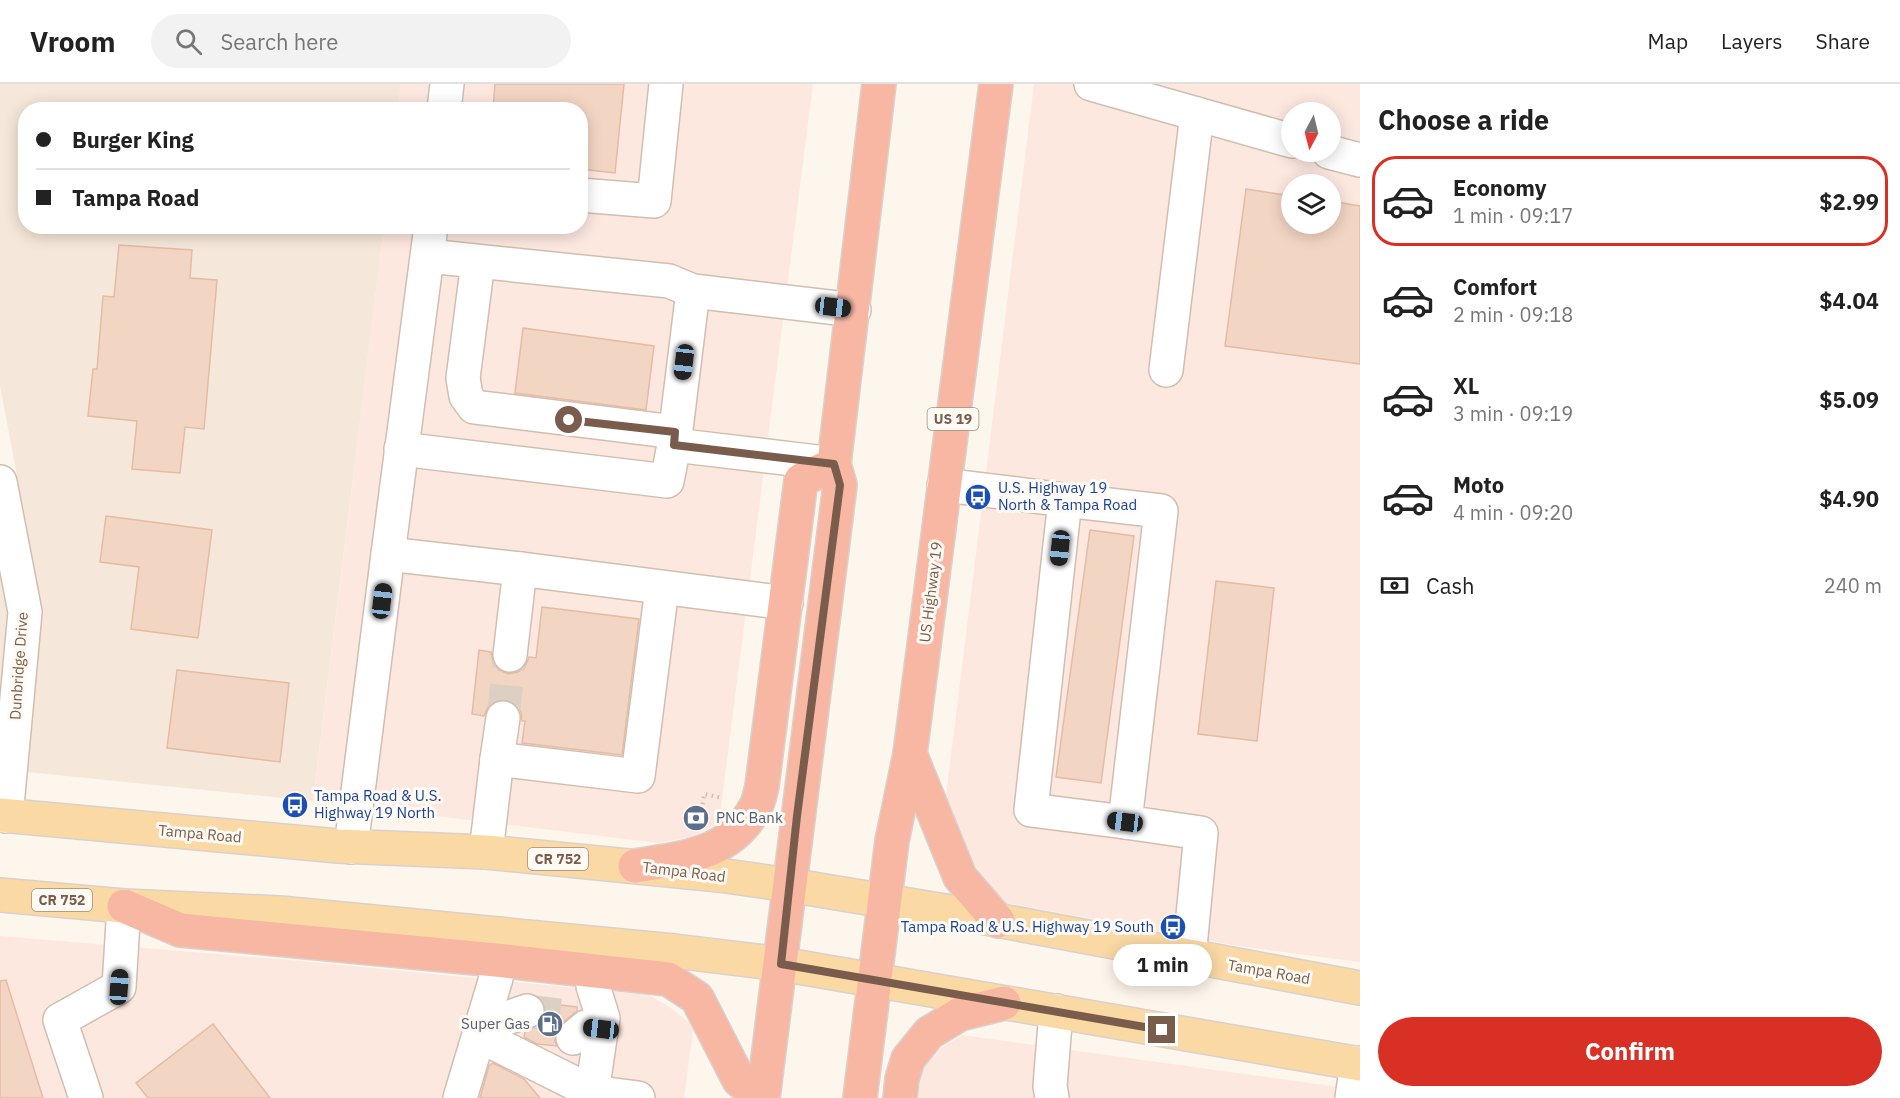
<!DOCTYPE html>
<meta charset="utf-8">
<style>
:root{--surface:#fff;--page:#f2f2f2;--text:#222;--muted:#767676;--line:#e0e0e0;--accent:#d93025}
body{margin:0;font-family:"IBM Plex Sans",sans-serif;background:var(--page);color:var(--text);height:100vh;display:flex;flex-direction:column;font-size:22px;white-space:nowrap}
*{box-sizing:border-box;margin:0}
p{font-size:20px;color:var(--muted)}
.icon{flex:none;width:33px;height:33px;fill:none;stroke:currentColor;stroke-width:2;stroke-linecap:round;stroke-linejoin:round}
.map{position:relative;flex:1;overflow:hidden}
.sheet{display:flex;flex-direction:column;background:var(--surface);width:540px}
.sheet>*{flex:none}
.banner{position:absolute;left:18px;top:18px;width:570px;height:132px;border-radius:24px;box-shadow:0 3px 15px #0003;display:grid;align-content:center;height:132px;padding:0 18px;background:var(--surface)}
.needle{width:39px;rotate:187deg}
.buttons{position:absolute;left:1281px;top:18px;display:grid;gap:12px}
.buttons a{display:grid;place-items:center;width:60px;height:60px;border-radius:50%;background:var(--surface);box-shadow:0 3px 15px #0003;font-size:30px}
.end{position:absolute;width:27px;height:27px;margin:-14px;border:8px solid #7a5c4d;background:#fff;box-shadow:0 0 0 3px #fff}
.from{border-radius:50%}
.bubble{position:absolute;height:42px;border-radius:21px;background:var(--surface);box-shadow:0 3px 15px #0003;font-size:20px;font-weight:700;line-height:42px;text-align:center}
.car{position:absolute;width:18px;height:36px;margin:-18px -9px;border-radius:8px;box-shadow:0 0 4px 2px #0007;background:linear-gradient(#222 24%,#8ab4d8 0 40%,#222 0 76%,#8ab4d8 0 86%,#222 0)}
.banner b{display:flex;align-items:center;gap:21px;height:57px;font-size:22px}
.banner b+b{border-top:2px solid var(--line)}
.banner i{width:15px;height:15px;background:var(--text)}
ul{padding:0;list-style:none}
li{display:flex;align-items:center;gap:18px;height:90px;margin:0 12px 9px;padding:0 6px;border:3px solid transparent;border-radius:24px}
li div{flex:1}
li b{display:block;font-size:22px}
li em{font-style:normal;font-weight:700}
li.selected{border-color:var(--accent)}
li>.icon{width:54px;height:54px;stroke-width:1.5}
h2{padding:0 18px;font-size:27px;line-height:72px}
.pay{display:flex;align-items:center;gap:15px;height:66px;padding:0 18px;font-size:22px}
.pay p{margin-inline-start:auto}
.action{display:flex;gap:12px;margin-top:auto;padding:12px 18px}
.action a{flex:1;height:69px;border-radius:36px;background:var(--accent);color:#fff;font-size:24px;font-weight:700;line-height:69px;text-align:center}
header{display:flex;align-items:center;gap:36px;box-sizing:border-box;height:84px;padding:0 30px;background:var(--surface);border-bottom:2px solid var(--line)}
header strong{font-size:28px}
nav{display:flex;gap:33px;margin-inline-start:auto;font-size:21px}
.search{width:420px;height:54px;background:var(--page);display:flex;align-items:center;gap:15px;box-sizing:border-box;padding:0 21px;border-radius:33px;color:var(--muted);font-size:22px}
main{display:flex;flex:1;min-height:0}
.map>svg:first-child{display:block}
</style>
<header>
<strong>Vroom</strong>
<div class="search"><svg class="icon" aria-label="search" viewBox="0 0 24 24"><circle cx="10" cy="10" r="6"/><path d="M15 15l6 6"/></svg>Search here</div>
<nav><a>Map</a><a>Layers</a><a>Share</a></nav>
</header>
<main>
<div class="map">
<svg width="1360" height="1014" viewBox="0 0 1360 1014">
<rect width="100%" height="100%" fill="#fdf6ec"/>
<!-- residential -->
<g fill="#f5e8da">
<polygon points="0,0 401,0 398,25 26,26 26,142 384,143 313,717 27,688 42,523 0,302"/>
<polygon points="0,493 7,530 0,606"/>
</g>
<!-- commercial -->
<g fill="#fde8e0" fill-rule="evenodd">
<polygon points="401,0 813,0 719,739 691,753 658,759 313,717 384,143 580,142 580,26 398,25"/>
<path d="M1034,0H1360V878L1238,862L1006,819L974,781L946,712ZM1292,28H1330V68H1292ZM1292,100H1330V140H1292Z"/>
<polygon points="0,852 301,877 649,911 668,922 690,939 693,946 684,1014 0,1014"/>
<polygon points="962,951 1360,1006 1360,1014 917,1014 923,984 940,965"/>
</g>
<!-- building -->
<g fill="#f3d5c3" stroke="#e6bba3" stroke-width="1.5">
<polygon points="495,0 624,0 615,89 580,85 580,26 493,26"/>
<polygon points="1246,105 1292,112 1292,140 1330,140 1330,117 1360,122 1360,280 1225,262"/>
<polygon points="119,161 192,166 190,194 217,196 204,345 185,343 180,389 132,385 137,337 88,332 93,285 97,285 103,212 114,213"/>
<polygon points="523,244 654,262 646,326 515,309"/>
<polygon points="106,432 212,446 198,554 131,545 139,483 100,478"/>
<polygon points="1090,446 1134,452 1101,699 1056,693"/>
<polygon points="1216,497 1274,504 1257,657 1198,650"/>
<polygon points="542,523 639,535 622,671 522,659 525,637 522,637 521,628 515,620 506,616 496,617 488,623 484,632 472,630 479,566 491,568 493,578 499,586 508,590 518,588 525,583 529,573 536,574"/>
<polygon points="177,586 289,599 280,678 167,664"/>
<polygon points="6,896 43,1014 0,1014 0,897"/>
<polygon points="544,919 577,923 577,927 561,940 556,947 555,957 557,962 537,960 524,953 525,948 542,939 545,930"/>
<polygon points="213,940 270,1014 148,1014 136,999"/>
<polygon points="493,979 524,995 540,1014 480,1014 489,982"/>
</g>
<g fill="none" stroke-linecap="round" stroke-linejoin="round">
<!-- minor-tunnel -->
<g stroke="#dcd0c4" stroke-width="33" stroke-dasharray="33 16" stroke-linecap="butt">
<polyline points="503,634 510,571"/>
<polyline points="527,927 576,933"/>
</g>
<defs>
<g id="minor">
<polyline points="1091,0 1292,57"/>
<polyline points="444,26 447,0"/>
<polyline points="1329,68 1360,76"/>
<polyline points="580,111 654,117 666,0"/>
<polyline points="431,142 388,470 520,485 786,519"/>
<polyline points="428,172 669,197 693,207 854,226"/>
<polyline points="478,178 463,294 466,312 474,323 675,348"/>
<polyline points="1166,286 1197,30"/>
<polyline points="674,361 834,380"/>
<polyline points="401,365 667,397 674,361 693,207"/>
<polyline points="0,398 25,528 6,732"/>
<polyline points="944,401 1065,416 1031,726 1125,738"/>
<polyline points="1065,416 1161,427 1125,738 1201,749 1189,873"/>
<polyline points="510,571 520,485"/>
<polyline points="497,675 503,634"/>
<polyline points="351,763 388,470"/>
<polyline points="486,768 497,675 638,692 662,504"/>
<polyline points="595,887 593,902 603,934 592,1008 638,1014"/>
<polyline points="486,931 507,934 527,927"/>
<polyline points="480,952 592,1008 591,1014"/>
<polyline points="573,954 586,943"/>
<polyline points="86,1014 60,936 119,903 124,822"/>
<polyline points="460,1014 496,894 496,876"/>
<polyline points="1052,1014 1050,1002 1056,927"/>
<polyline points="1352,1014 1357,979"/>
</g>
<g id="major">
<polyline points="0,731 338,762 486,768 719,791 789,801 975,832 1360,904"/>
<polyline points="0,811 124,822 280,829 674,867 781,880 1360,980"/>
</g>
<g id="highway">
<polyline points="910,670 960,793 998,837"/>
<path d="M635,782C682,774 730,771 755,724C759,718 760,709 762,702L801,396L834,380"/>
<polyline points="124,822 180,846 496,876 668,895 697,914 739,996 761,1014"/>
<polyline points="763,1014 840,401 834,380 879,0"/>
<polyline points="860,1014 892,757 910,670 996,0"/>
<polyline points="900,1014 902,995 908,975 929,949 960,930 1004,919"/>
</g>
</defs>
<!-- minor casing -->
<use href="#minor" stroke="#d1beb0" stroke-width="36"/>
<!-- major casing -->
<use href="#major" stroke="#dad1cd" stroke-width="36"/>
<!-- highway casing -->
<use href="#highway" stroke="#dad1cd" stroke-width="36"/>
<!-- path -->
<polyline stroke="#d9b8a5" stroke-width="4" stroke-dasharray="1.5 4.5" stroke-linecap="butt" points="701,732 704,710 722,714"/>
<!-- minor -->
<use href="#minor" stroke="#fff" stroke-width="33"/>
<!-- major -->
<use href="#major" stroke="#fbd9a5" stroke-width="33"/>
<!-- highway -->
<use href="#highway" stroke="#f7b7a3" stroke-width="33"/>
</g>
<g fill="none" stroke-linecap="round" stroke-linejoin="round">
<!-- route -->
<polyline stroke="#7a5c4d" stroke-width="8" points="569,336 675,348 674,361 834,380 840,401 797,732 781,880 1162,946"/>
</g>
<!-- icons -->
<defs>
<symbol id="bus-disc" viewBox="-11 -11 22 22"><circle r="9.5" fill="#1a4fb4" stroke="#fffaf3"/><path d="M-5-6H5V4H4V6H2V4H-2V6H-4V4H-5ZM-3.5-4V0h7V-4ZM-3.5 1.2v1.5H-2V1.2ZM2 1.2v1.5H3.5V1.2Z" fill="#fff"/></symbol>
<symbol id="bank-disc" viewBox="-11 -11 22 22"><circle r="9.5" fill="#5c6f8a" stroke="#fffaf3"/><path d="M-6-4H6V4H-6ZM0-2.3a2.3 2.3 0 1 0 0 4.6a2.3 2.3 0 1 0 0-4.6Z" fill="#fff"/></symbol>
<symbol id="fuel-disc" viewBox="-11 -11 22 22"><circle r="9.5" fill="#5c6f8a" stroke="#fffaf3"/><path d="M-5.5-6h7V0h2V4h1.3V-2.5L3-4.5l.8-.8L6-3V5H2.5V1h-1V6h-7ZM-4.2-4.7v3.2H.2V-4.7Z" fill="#fff"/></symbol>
</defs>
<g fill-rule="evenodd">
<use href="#bus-disc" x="963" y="398" width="30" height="30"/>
<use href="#bus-disc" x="280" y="706" width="30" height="30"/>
<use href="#bank-disc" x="681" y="719" width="30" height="30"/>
<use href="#bus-disc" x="1158" y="828" width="30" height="30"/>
<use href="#fuel-disc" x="535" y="925" width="30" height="30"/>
</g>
<g text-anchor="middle" stroke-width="6" stroke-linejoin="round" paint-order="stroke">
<!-- shield labels -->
<g fill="#fffaf3" stroke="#a28b7f" stroke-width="1.5">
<rect x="927.5" y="324" width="51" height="22" rx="4.5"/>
<rect x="528" y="764" width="60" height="22" rx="4.5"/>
<rect x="32" y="805" width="60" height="22" rx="4.5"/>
</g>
<g font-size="14" font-weight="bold" fill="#7a5c4d">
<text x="953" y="340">US 19</text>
<text x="558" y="780">CR 752</text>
<text x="62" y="821">CR 752</text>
</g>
<!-- transit labels -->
<g font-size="15" fill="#164399" stroke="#fffaf3" text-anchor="start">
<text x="998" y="409">U.S. Highway 19<tspan x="998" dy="17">North &amp; Tampa Road</tspan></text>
<text x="314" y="717">Tampa Road &amp; U.S.<tspan x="314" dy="17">Highway 19 North</tspan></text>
<text x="1154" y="848" text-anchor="end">Tampa Road &amp; U.S. Highway 19 South</text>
</g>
<!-- street labels -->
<g font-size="15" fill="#7a5c4d" stroke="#fffaf3">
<text transform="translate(931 508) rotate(-83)" y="5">US Highway 19</text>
<text transform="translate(19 582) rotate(-86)" y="5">Dunbridge Drive</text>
<text transform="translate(200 750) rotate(5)" y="5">Tampa Road</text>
<text transform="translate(684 788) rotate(7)" y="5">Tampa Road</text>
<text transform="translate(1269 888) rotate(10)" y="5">Tampa Road</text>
</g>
<!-- service labels -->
<g font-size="15" fill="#4e5e75" stroke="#fffaf3" text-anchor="start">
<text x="716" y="739">PNC Bank</text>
<text x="530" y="945" text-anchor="end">Super Gas</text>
</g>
</g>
</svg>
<div class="buttons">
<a><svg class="needle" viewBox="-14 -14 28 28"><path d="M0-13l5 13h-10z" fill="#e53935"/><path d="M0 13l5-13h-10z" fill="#767676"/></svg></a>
<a><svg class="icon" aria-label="layers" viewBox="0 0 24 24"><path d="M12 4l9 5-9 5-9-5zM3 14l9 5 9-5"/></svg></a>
</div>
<i class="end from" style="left:569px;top:336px"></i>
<i class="end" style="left:1162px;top:946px"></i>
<div class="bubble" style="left:1113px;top:860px;width:99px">1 min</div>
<i class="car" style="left:833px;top:223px;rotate:97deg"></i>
<i class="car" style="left:684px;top:278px;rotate:187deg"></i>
<i class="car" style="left:1060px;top:464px;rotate:186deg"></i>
<i class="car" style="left:382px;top:517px;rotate:7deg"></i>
<i class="car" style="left:1125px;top:738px;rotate:277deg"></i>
<i class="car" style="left:119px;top:903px;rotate:4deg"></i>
<i class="car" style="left:601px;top:945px;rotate:277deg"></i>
<div class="banner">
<b><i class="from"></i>Burger King</b>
<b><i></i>Tampa Road</b>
</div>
</div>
<section class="sheet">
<h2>Choose a ride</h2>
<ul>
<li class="selected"><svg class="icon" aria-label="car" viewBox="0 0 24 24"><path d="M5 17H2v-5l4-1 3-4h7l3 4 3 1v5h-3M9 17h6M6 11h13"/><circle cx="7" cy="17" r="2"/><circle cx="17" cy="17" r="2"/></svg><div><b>Economy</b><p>1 min · 09:17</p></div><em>$2.99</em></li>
<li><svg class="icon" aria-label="car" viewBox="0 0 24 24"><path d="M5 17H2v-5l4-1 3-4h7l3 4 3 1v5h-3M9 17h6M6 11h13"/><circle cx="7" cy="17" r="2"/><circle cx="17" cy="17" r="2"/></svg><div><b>Comfort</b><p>2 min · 09:18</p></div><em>$4.04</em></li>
<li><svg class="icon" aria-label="car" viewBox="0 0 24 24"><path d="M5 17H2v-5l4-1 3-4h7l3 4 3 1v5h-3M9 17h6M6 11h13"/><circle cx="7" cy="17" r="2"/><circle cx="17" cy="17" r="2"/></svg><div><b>XL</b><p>3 min · 09:19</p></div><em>$5.09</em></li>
<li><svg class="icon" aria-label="car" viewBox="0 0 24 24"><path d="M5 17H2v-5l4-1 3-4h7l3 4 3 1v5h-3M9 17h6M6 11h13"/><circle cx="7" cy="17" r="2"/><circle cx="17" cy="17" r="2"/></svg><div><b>Moto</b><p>4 min · 09:20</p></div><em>$4.90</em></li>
</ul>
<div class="pay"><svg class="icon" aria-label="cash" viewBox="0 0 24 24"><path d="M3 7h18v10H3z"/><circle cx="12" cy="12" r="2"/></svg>Cash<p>240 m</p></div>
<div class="action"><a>Confirm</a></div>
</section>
</main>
